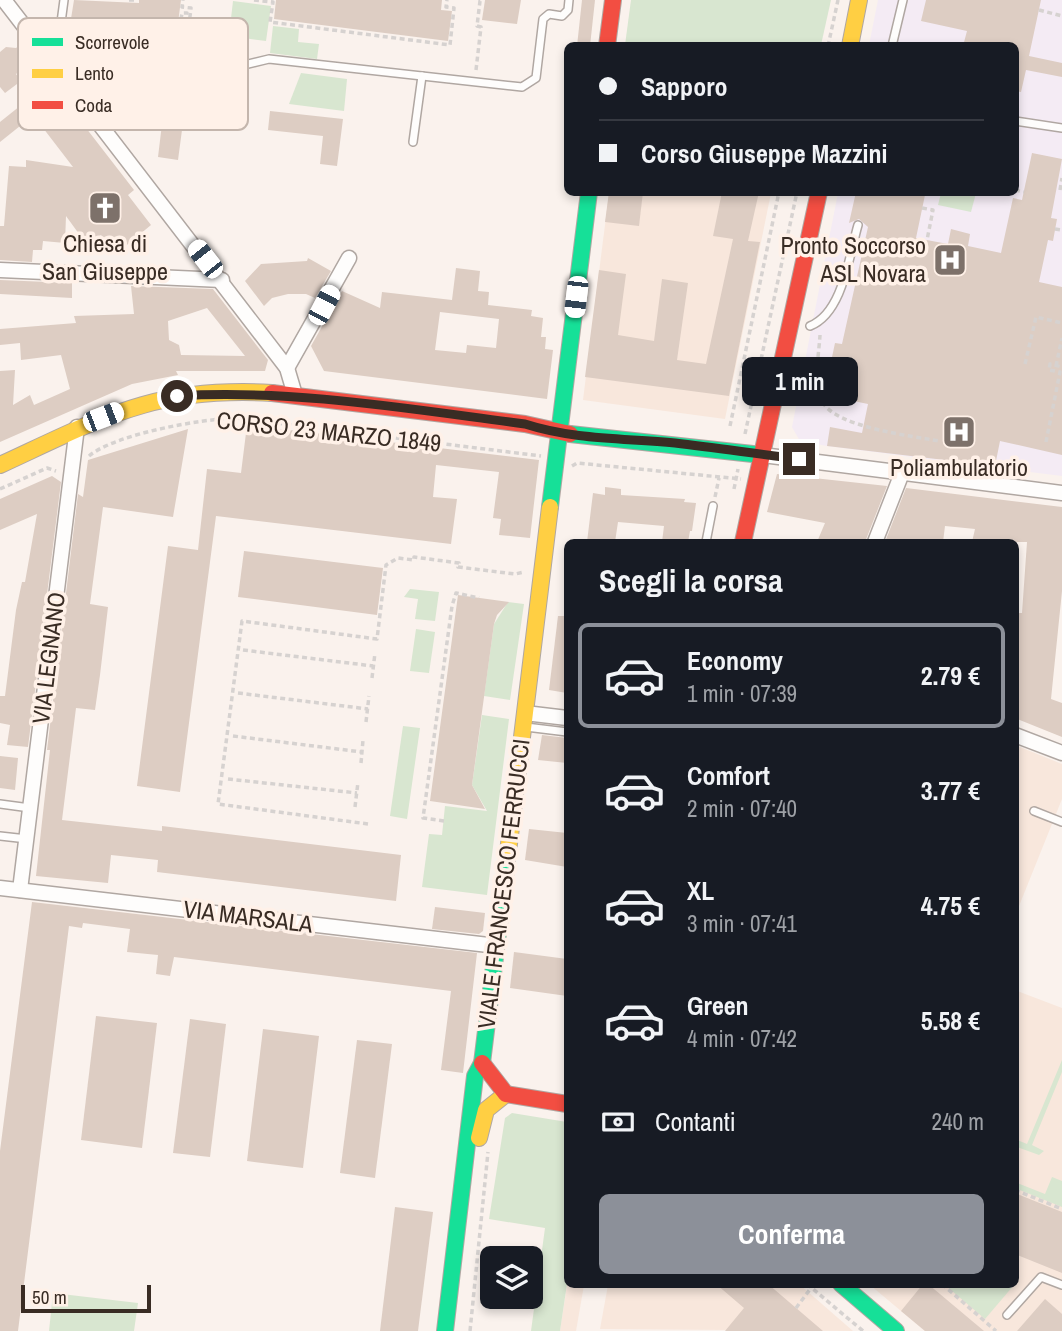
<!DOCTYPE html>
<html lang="it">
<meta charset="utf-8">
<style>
:root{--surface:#171b24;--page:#242831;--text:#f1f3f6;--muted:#9ea1a6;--line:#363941;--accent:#8c9099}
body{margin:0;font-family:"Archivo Narrow",sans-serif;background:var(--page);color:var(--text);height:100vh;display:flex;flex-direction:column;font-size:26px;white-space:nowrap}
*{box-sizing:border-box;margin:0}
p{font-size:23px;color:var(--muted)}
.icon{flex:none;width:38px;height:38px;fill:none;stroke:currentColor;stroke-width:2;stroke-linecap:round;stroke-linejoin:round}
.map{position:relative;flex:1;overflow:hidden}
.drawer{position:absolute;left:564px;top:539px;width:455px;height:749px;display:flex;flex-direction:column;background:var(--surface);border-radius:10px;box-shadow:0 4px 10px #0003}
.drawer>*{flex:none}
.banner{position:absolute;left:564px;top:42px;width:455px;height:154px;border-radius:10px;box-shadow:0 4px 10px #0003;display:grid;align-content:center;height:154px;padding:0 35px;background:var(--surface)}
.controls{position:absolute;left:480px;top:1246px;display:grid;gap:14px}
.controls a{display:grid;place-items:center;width:63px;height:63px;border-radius:10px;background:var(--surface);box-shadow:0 4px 10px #0003;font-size:35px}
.scale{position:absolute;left:21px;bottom:18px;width:130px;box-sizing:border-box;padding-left:7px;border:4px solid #392c24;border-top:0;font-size:19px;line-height:24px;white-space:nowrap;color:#392c24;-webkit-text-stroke:5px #fff1e8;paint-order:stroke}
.end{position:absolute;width:32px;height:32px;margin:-16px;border:9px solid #392c24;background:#fff;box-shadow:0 0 0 4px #fff}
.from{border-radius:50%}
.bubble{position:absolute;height:49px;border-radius:10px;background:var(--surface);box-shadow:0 4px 10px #0003;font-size:23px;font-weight:700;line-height:49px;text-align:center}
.car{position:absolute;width:21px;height:42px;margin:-21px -10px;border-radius:9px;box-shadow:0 0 5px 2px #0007;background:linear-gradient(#fff 24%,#345 0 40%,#fff 0 76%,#345 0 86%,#fff 0)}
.banner b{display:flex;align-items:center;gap:24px;height:66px;font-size:26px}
.banner b+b{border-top:2px solid var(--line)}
.banner i{width:18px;height:18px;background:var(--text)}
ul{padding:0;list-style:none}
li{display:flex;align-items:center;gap:21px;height:105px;margin:0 14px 10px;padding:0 21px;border:4px solid transparent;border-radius:10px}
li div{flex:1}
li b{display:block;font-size:26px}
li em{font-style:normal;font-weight:700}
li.active{border-color:var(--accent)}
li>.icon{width:63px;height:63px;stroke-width:1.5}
h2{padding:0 35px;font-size:32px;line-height:84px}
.pay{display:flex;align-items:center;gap:18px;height:77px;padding:0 35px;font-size:26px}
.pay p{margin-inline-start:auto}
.action{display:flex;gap:14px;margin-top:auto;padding:14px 35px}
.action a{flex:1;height:80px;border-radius:10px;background:var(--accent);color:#fff;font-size:28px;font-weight:700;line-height:80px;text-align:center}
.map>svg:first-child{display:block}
</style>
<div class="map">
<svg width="1062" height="1331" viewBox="0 0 1062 1331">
<rect width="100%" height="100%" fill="#faf2ed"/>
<!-- built -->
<g fill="#f8e7dc">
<polygon points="609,193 771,193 725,419 583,400"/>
<polygon points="1015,745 1062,764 1062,799 1015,916"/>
<polygon points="1015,990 1062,1008 1062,1331 925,1331 870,1285 1015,1284"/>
<polygon points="799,1284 853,1331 600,1329 608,1285"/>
<polygon points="567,1285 584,1285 576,1331 560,1331"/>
</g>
<!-- medical -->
<polygon fill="#f4ebf4" points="878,0 1062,0 1062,476 827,446 800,441 792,427 838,193 1015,192 1015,46 869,45"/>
<!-- green -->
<g fill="#d8e6d0">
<polygon points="631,0 831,0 821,45 625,45"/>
<polygon points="233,1 271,6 266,41 229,36"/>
<polygon points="273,26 299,29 298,42 319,44 317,59 270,53"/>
<polygon points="301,73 347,79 344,111 289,104"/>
<polygon points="941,193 976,193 971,212 938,205"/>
<polygon points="410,589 439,592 435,621 415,619 418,599 404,597"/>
<polygon points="508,602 524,604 510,700 484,696 494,624"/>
<polygon points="416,629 435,632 429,673 410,671"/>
<polygon points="482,715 509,719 487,895 422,887 429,834 442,835 445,806 487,811 472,785"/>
<polygon points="403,726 420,728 407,819 390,816"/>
<polygon points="1062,1060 1062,1072 1032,1145 1044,1151 1039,1155 1017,1147 1015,1139 1027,1144"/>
<polygon points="512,1113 567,1122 567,1284 560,1331 531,1331 545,1228 489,1219 505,1118"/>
<polygon points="1052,1177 1062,1181 1062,1207 1015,1188 1015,1182 1045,1194"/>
<polygon points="945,1285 1014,1285 985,1319"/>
<polygon points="53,1293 138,1303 134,1331 49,1331"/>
</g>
<!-- building -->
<g fill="#ddcdc3" fill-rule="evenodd">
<polygon points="74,0 139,3 139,0 181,0 176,38 70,25"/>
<polygon points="276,0 442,0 441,10 452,11 448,41 274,19"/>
<polygon points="485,0 521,0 517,24 482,20"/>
<polygon points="582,0 595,0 590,46 577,46"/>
<polygon points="926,0 1041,0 1029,56 1062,63 1062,77 1026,70 1021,92 1015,91 1015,46 963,46 967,31 921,21"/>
<polygon points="20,45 33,61 16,74 21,81 5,93 0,87 0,52 6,47 16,48"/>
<polygon points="110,91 131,93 130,96 186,100 178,160 158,157 162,124 126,119 127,112 107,110"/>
<polygon points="20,106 30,118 0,142 0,122"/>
<polygon points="63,106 69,106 134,190 128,195 151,225 116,254 101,235 87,245 66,216 65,243 43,241 42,250 33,250 32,262 0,260 0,226 4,226 9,166 26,167 26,160 73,167 40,124"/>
<polygon points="270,111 343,119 337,166 320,164 323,136 268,130"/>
<polygon points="1032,153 1062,159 1051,218 1057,219 1053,241 1048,240 1039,282 1062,287 1062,455 1000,441 995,466 827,446 830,427 862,433 868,404 824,395 835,343 842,344 868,227 859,219 849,223 856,192 925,195 916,238 948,244 951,229 970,234 968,246 1001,253 1013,198 1022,200"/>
<polygon points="609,192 643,192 639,226 605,222"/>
<polygon points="722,192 759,192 748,241 760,242 729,396 585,377 599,270 626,274 618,335 654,341 662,279 688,283 677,360 706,364 733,239 713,236"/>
<polygon points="308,258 331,271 315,298 306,294 288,294 272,298 264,306 245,281 261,264 307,261"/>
<path d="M456,268L480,271L478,291L489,292L488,305L532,310L531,316L543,318L541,337H546L545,349L553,350L547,399L324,371L311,346L342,291L380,308L382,292L452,300ZM440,312L499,319L496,348L467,345L466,353L435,350Z"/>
<polygon points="0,280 72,283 72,298 0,294"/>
<path d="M131,286L213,289L268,360L265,371H176L178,375L132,384L0,442V371L15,370L13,405L30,395L34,405L70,389L61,355L21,360L20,343L0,345V329L76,323L74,316L134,314ZM207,308L245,356L181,355L179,345L169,340L168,321Z"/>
<polygon points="247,425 539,460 530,538 499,535 501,519 493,518 499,472 436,465 433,497 457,499 451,544 216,516 180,792 137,786 168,546 198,550 207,469 241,473"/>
<polygon points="188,429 173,517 103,507 90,604 108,607 100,675 95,710 76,708 62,820 162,831 162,826 401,855 396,901 157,872 158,860 111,855 108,883 36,876 50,750 47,750 78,494 83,497 88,460"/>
<polygon points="777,474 887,486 865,542 817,542 825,523 767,512"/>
<polygon points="52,476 61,482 28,747 7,745 10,725 0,723 0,696 5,696 16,610 22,582 25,582 37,514 0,530 0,499"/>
<polygon points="605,487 621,489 621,495 685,499 684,502 696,503 692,531 690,531 688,542 662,542 664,526 618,522 615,542 587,542 593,493 605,495"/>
<polygon points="906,488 1062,507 1062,591 1051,699 1062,703 1062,737 1015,718 1015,613 1022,613 1027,542 972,542 975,529 945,526 943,542 885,542"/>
<polygon points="244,551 383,568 377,615 238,597"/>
<polygon points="458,595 509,602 497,615 494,624 472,785 485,809 430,801"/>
<polygon points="558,616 567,616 567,693 549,690"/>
<polygon points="542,735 567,738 567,763 538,760"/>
<polygon points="0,756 18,758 15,790 0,788"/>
<polygon points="529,829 567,833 567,867 525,860"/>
<polygon points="32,902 477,953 463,1073 441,1070 451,991 174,957 170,976 156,974 158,955 127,952 130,929 83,923 82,928 69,926 18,1331 0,1331 0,1151"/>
<polygon points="435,907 485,913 483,931 479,934 432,929"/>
<polygon points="514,952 567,959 567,996 510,988"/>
<polygon points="96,1016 157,1023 142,1148 81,1140"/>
<polygon points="190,1019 226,1024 210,1157 173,1153"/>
<polygon points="263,1029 319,1036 303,1168 247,1161"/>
<polygon points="357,1040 392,1044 375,1178 340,1173"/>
<polygon points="1015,1193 1062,1212 1062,1273 1015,1254"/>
<polygon points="395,1207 433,1212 418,1331 380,1331"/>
<polygon points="716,1284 768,1284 823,1331 725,1331 744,1308"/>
<polygon points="923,1284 928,1284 984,1331 925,1331 901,1311"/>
<polygon points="1045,1299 1062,1314 1062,1331 1017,1331"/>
</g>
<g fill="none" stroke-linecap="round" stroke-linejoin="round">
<defs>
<g id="lane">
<polyline points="64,0 60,30 80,51 108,68 207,74 269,59 522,87 536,78 543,19 549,14 562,16 568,10 569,0"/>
<polyline points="892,46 903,0"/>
<polyline points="1015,121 1062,128"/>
<polyline points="413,142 422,76"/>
<path d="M810,326C843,313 849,256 858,225"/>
<polyline points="706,542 713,506"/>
<polyline points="526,727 567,732"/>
<polyline points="0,804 30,808"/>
<polyline points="1034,811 1062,822"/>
<polyline points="0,836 27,839"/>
<polyline points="1007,1315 1041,1277 1062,1285"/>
</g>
<g id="street">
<polyline points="4,0 287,368 295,395"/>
<polyline points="0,270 222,280"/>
<polyline points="287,368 349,258"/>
<polyline points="762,455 1062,493"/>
<polyline points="875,542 902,473"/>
<polyline points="525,713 567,718"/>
<polyline points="1015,735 1062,753"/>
<polyline points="0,888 497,946"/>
<polyline points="20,890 77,427"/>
</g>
<g id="fast">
<polyline points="570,434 762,455"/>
<polyline points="550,507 589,192"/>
<polyline points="841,1284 896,1331"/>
<polyline points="445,1331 475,1076 482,1063 508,852"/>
</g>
<g id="slow">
<polyline points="850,46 859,0"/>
<path d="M0,465C102,418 155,386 272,393"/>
<polyline points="508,852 550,507"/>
<polyline points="479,1138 486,1110 506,1094"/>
</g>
<g id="jam">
<polyline points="607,46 613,0"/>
<polyline points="272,393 525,424 570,434"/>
<polyline points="743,542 819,192"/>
<polyline points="482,1063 506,1094 567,1104"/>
</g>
</defs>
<!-- lane casing -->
<use href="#lane" stroke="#b0a7a2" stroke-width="10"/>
<!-- street casing -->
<use href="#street" stroke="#b0a7a2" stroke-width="17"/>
<!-- fast casing -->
<use href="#fast" stroke="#b0a7a2" stroke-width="18"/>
<!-- slow casing -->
<use href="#slow" stroke="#b0a7a2" stroke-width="18"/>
<!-- jam casing -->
<use href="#jam" stroke="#b0a7a2" stroke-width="18"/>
<!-- path -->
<g stroke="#d6d2d0" stroke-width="3.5" stroke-dasharray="5 3.5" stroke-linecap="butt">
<polyline points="129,0 136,0"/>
<polyline points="254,0 273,2 270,22 450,45 454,8 446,7 447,0"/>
<polyline points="1039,10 1062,16"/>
<polyline points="178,26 180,26 182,13 187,13 184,37 187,37"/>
<polyline points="102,29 102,35 143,40 143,44"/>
<polyline points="83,37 186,50 191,8 182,7 183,0"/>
<polyline points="828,46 838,0"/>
<polyline points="476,70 481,27 477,26 480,1 483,0"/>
<polyline points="1015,190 1024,192"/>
<polyline points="1060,190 1062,178"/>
<polyline points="922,208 933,210 927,240"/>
<polyline points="1055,229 1062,230"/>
<path d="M820,335C819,354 813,382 822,401C834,427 912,436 939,441"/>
<polyline points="1025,364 1036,317 1062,323"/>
<polyline points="1056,366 1062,338"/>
<polyline points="730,426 779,192"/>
<polyline points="745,434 797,192"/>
<polyline points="1046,442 1060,372 1049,370 1050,364 1062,367"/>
<path d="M89,456C115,434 201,419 236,418L541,456"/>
<polyline points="572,466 577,463 741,479"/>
<polyline points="0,489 47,468 56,471"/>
<polyline points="734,489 738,469"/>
<polyline points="715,497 719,478"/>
<polyline points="243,650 373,666"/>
<polyline points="372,678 375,653"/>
<polyline points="238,693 368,709"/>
<polyline points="366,722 369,696"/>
<polyline points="233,736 362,752"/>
<polyline points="361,763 363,740"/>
<polyline points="228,779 357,793"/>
<polyline points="355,807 358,782"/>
<polyline points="444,821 423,818 452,606 456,593 479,598"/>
<polyline points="368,824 218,804 242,621 377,639 386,565 398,558 414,560 414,557 459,563 458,567 515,574 524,572"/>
<polyline points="1015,1190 1062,1209"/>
<polyline points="807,1284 863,1331"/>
<polyline points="942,1284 996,1331"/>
<polyline points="796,1308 811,1288"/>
<polyline points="470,1331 488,1152"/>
</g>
<!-- lane -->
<use href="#lane" stroke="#fefdfc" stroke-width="7"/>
<!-- street -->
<use href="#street" stroke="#fefdfc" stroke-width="14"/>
<!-- fast -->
<use href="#fast" stroke="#16e098" stroke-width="16"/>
<!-- slow -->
<use href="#slow" stroke="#ffcf43" stroke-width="16"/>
<!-- jam -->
<use href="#jam" stroke="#f24e42" stroke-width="16"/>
</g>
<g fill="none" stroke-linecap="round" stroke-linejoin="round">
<!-- route -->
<path stroke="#392c24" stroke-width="9" d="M177,396C294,389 409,409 525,424C575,440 623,438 675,443C717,448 758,454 799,459"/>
</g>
<!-- icons -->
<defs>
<symbol id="church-square" viewBox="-11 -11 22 22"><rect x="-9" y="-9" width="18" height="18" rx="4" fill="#7d716a" stroke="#fff1e8"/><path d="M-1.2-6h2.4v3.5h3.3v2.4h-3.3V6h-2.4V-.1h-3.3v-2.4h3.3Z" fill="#fff"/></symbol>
<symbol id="hospital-square" viewBox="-11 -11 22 22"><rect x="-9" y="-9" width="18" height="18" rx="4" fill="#7d716a" stroke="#fff1e8"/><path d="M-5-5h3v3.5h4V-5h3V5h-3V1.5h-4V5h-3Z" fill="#fff"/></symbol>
</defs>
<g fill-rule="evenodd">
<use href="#church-square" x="86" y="189" width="38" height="38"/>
<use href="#hospital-square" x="931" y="241" width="38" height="38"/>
<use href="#hospital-square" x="940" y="413" width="38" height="38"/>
</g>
<g text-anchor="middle" stroke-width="7" stroke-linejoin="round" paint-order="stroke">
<!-- poi labels -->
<g font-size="24" fill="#392c24" stroke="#fff1e8">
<text x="105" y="252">Chiesa di<tspan x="105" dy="28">San Giuseppe</tspan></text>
<text x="926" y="254" text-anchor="end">Pronto Soccorso<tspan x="926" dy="28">ASL Novara</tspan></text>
<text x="959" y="476">Poliambulatorio</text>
</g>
<!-- street labels -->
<g font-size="24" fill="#392c24" stroke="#fff1e8">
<text transform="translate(329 432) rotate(6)" y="8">CORSO 23 MARZO 1849</text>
<text transform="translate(49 658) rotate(-83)" y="8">VIA LEGNANO</text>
<text transform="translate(504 884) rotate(-83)" y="8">VIALE FRANCESCO FERRUCCI</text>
<text transform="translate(248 917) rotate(7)" y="8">VIA MARSALA</text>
</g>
</g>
<!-- legend -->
<rect x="18" y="18" width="230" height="112" rx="10" fill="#fff1e8" stroke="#c4b6ad" stroke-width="2"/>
<rect x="32" y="38" width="31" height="8" fill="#16e098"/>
<rect x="32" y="69" width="31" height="9" fill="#ffcf43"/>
<rect x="32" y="101" width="31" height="8" fill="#f24e42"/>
<g font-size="19" fill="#392c24">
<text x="75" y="49">Scorrevole</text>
<text x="75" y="80">Lento</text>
<text x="75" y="112">Coda</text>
</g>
</svg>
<div class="controls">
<a><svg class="icon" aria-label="layers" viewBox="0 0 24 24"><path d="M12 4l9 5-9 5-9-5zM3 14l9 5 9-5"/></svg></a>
</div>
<div class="scale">50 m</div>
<i class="end from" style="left:177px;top:396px"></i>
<i class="end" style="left:799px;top:459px"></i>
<div class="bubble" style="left:742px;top:357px;width:116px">1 min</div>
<i class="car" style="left:205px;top:259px;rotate:322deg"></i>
<i class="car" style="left:576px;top:297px;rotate:187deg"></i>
<i class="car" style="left:324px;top:305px;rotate:28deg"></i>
<i class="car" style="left:103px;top:417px;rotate:69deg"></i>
<div class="banner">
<b><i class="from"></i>Sapporo</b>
<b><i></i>Corso Giuseppe Mazzini</b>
</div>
<section class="drawer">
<h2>Scegli la corsa</h2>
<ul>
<li class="active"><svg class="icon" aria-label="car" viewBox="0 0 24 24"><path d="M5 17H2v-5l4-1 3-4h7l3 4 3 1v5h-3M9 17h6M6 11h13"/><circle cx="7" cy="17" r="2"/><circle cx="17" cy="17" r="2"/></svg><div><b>Economy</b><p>1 min · 07:39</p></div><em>2.79 €</em></li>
<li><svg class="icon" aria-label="car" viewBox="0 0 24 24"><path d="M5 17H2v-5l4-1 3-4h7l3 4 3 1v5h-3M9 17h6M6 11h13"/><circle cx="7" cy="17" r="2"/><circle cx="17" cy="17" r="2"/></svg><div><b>Comfort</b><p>2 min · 07:40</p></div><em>3.77 €</em></li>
<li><svg class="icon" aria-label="car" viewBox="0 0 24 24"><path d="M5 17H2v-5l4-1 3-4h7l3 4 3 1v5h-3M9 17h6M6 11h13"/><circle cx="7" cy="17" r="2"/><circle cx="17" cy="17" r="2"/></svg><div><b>XL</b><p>3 min · 07:41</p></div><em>4.75 €</em></li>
<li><svg class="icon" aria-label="car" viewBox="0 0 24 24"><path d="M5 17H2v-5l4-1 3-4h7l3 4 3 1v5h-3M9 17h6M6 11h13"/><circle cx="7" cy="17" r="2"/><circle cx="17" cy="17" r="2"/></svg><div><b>Green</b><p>4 min · 07:42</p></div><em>5.58 €</em></li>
</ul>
<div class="pay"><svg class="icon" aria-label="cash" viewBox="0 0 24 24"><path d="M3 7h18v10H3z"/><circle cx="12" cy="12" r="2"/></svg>Contanti<p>240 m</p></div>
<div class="action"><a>Conferma</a></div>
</section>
</div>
